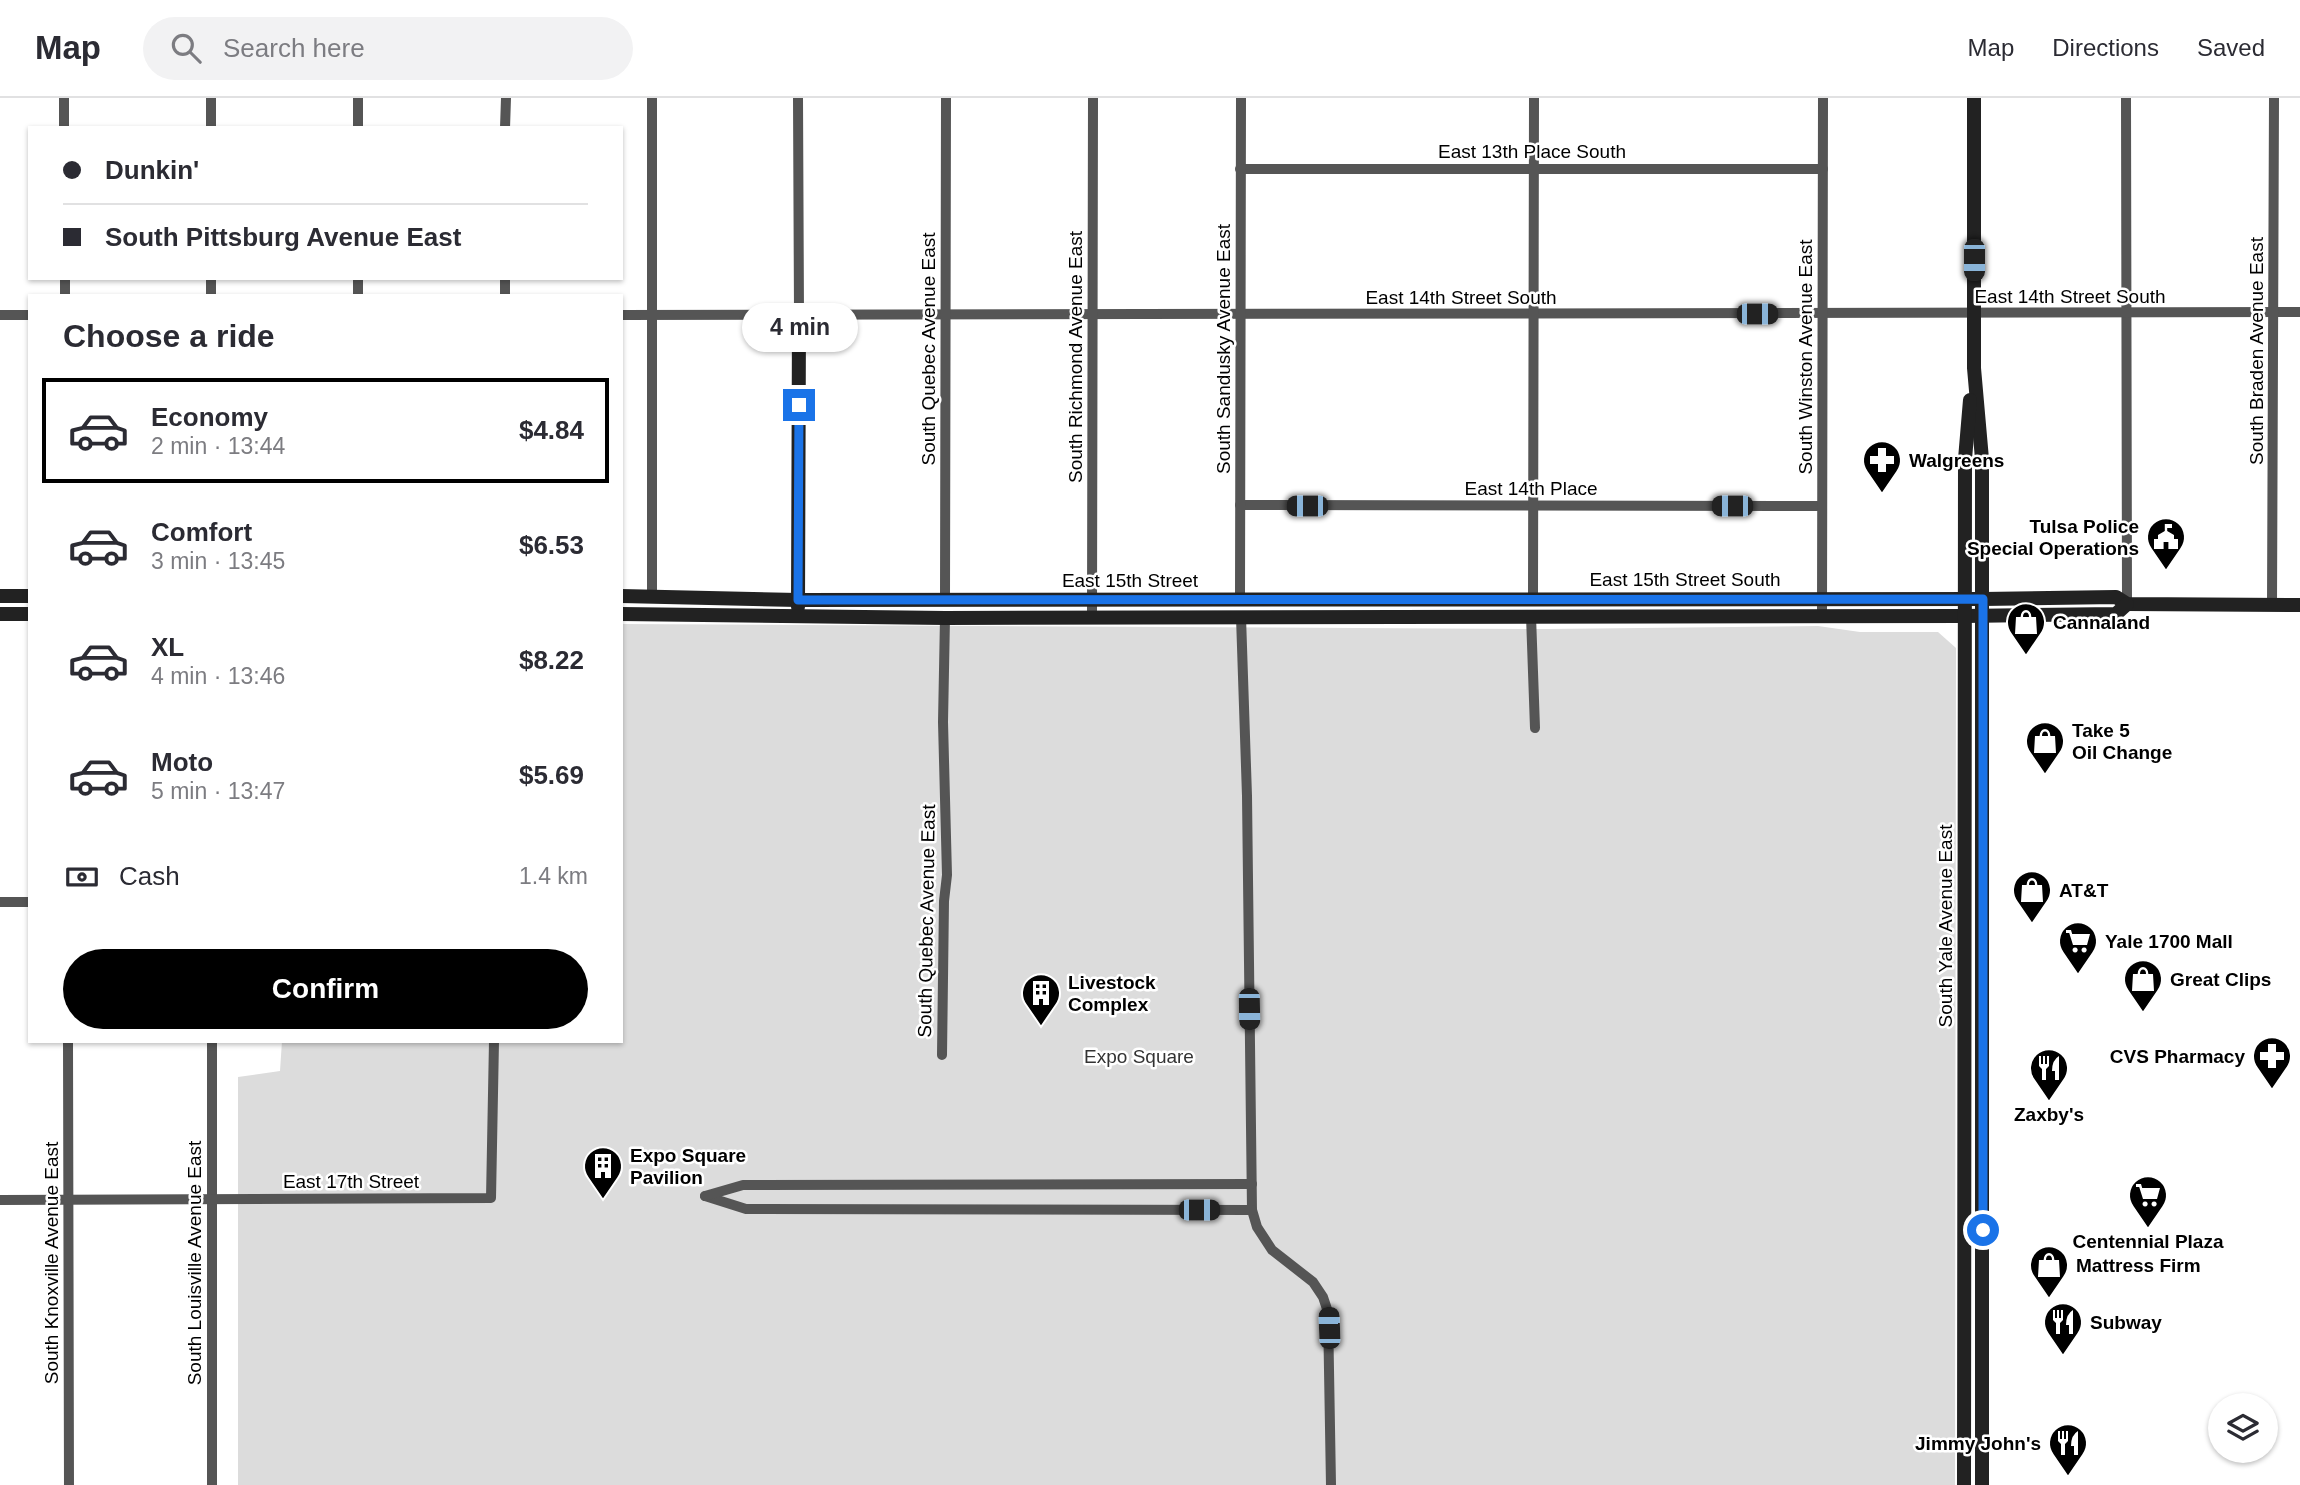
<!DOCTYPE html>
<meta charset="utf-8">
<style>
:root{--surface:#fff;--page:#f2f2f3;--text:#2b2b33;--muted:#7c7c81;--line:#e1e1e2;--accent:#000}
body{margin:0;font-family:Arial,sans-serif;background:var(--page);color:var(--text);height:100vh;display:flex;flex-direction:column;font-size:26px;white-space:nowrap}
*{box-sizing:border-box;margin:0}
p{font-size:23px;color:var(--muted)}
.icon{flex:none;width:38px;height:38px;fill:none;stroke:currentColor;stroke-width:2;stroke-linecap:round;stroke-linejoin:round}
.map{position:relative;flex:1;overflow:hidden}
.side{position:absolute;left:28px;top:196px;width:595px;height:749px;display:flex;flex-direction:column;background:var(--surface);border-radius:0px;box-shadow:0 2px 5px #0004}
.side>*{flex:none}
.hud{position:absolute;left:28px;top:28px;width:595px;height:154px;border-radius:0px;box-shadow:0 2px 5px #0004;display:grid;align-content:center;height:154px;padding:0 35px;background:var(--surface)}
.tools{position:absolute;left:2208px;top:1295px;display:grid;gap:14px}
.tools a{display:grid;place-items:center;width:70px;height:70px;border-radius:50%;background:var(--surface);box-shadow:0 2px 5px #0004;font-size:35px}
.end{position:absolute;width:32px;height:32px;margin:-16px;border:9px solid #1a73e8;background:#fff;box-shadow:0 0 0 4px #fff}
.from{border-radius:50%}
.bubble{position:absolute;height:49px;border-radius:24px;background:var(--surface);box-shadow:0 2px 5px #0004;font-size:23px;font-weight:600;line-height:49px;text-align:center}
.car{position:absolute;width:21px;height:42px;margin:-21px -10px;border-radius:9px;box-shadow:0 0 5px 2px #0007;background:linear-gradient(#222 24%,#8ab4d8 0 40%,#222 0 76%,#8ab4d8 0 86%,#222 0)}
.hud b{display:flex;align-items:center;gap:24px;height:66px;font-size:26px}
.hud b+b{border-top:2px solid var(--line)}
.hud i{width:18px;height:18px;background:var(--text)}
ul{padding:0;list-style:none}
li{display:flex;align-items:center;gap:21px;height:105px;margin:0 14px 10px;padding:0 21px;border:4px solid transparent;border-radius:0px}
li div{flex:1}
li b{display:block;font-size:26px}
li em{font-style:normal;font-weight:600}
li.active{border-color:var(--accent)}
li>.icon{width:63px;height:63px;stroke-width:1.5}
h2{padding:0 35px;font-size:32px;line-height:84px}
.pay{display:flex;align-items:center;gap:18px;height:77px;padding:0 35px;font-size:26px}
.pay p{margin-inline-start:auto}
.button{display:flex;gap:14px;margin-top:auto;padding:14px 35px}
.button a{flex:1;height:80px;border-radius:42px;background:var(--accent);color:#fff;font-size:28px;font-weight:600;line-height:80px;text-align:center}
header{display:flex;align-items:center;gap:42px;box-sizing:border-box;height:98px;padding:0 35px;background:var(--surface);border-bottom:2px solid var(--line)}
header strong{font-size:33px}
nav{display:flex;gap:38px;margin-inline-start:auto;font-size:24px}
.search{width:490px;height:63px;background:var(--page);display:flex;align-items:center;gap:18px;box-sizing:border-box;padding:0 24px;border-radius:38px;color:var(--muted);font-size:26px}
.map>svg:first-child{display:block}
</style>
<header>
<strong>Map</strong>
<div class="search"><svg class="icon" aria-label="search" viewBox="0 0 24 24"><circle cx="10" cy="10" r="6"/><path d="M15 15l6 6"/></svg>Search here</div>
<nav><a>Map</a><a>Directions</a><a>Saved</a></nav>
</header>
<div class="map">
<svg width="2300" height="1387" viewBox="0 0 2300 1387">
<rect width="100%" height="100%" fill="#fff"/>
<!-- green -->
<polygon fill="#dcdcdc" points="621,526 1547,531 1818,528 1860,534 1938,534 1956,550 1955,1387 238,1387 238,979 280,973 282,943 621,943"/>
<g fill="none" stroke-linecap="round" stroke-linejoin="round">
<!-- street -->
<g stroke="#555" stroke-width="10">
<polyline points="64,0 64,30"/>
<polyline points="358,0 358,30"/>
<polyline points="798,0 799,216"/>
<polyline points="2126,0 2127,506"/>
<polyline points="211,30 211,0"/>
<polyline points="505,30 506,0"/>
<polyline points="1240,71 1823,71"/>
<polyline points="65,180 65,198"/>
<polyline points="358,180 358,198"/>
<polyline points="211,198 211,180"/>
<polyline points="505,198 505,180"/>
<polyline points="0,217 30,217"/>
<polyline points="621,217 2300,214"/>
<polyline points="1240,407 1822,408"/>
<polyline points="652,498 652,0"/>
<polyline points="1533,500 1534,0"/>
<polyline points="945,501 946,0"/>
<polyline points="1240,501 1241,0"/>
<polyline points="2272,507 2274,0"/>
<polyline points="1531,518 1535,630"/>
<polyline points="1822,518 1823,0"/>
<polyline points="1092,519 1093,0"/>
<polyline points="1241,519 1247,698 1252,1112 1257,1129 1272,1152 1313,1184 1323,1199 1328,1214 1331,1387"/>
<polyline points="0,804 30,804"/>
<polyline points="68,943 69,1387"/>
<polyline points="212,943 212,1387"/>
<polyline points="942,957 944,803 947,777 943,624 945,520"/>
<polyline points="705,1098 746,1111 1252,1112"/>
<polyline points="705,1098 743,1087 1252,1086"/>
<polyline points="0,1102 491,1100 494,943"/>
</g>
<!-- secondary -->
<g stroke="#222" stroke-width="14">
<polyline points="1974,0 1974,270 1982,361 1982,1387"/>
<polyline points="0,498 30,498"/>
<polyline points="621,498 798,502 1983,501 2116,499 2127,506 2300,507"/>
<polyline points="798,509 799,216"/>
<polyline points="0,516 30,516"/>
<polyline points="621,516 945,520 1965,518 2116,516 2127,506"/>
<polyline points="1964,1387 1965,361 1970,302"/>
</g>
</g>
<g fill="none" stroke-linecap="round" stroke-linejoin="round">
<!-- route -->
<polyline stroke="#1a73e8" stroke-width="9" points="799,307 798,502 1983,501 1983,1132"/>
</g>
<!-- icons -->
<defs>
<symbol id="pharmacy-pin" viewBox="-11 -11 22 30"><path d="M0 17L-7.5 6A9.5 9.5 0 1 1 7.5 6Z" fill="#000" stroke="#fff"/><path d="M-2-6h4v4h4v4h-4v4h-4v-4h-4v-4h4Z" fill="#fff"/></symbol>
<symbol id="civic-pin" viewBox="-11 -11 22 30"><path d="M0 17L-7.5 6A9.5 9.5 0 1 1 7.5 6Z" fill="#000" stroke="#fff"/><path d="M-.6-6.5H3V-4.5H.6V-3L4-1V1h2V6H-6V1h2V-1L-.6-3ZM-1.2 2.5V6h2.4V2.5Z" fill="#fff"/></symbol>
<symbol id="shop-pin" viewBox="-11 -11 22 30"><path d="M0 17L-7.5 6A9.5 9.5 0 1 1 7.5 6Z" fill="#000" stroke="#fff"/><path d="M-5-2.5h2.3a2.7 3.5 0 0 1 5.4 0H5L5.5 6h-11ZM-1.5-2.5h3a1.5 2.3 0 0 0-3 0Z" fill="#fff"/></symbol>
<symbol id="supermarket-pin" viewBox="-11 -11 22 30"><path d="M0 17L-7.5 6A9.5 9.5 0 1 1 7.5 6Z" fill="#000" stroke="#fff"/><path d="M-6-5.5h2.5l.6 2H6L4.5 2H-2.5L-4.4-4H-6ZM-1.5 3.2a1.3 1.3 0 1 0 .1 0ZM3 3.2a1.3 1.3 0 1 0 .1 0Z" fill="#fff"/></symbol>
<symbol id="building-pin" viewBox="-11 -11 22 30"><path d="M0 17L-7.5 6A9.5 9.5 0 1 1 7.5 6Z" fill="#000" stroke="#fff"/><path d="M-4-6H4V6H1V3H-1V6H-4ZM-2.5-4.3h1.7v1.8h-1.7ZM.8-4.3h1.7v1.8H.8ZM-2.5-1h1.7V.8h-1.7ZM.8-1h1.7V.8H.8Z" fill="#fff"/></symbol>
<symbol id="restaurant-pin" viewBox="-11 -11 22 30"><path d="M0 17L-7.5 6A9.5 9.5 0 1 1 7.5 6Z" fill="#000" stroke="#fff"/><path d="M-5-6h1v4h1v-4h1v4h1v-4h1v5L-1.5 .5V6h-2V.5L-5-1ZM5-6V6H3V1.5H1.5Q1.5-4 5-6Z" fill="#fff"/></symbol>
</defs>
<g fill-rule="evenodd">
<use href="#pharmacy-pin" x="1860" y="340" width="44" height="60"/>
<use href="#civic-pin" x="2144" y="417" width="44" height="60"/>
<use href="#shop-pin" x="2004" y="502" width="44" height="60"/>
<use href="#shop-pin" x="2023" y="621" width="44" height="60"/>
<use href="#shop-pin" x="2010" y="770" width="44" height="60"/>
<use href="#supermarket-pin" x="2056" y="821" width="44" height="60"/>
<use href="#shop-pin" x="2121" y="859" width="44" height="60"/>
<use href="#building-pin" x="1019" y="873" width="44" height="60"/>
<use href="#pharmacy-pin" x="2250" y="936" width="44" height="60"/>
<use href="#restaurant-pin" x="2027" y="948" width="44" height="60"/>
<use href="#building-pin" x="581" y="1046" width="44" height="60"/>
<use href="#supermarket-pin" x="2126" y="1075" width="44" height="60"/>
<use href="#shop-pin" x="2027" y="1145" width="44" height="60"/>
<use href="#restaurant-pin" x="2041" y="1202" width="44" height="60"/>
<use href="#restaurant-pin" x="2046" y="1323" width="44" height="60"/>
</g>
<g text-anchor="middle" stroke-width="5" stroke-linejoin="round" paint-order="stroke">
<!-- street labels -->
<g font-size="19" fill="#000" stroke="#fff">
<text x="1532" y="60">East 13th Place South</text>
<text x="2070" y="205">East 14th Street South</text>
<text x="1461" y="206">East 14th Street South</text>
<text transform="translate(928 251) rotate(-90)" y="7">South Quebec Avenue East</text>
<text transform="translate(1223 251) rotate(-90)" y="7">South Sandusky Avenue East</text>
<text transform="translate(2256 253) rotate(-90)" y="7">South Braden Avenue East</text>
<text transform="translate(1075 259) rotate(-90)" y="7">South Richmond Avenue East</text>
<text transform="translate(1805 259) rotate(-90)" y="7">South Winston Avenue East</text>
<text x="1531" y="397">East 14th Place</text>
<text x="1685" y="488">East 15th Street South</text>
<text x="1130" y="489">East 15th Street</text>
<text transform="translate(926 823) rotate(-89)" y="7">South Quebec Avenue East</text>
<text transform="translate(1945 828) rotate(-90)" y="7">South Yale Avenue East</text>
<text x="351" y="1090">East 17th Street</text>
<text transform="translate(51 1165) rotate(-90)" y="7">South Knoxville Avenue East</text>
<text transform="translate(194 1165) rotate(-90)" y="7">South Louisville Avenue East</text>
</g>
<!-- poi labels -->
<g font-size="19" font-weight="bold" fill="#000" stroke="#fff" text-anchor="start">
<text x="1909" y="369">Walgreens</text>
<text x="2139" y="435" text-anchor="end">Tulsa Police<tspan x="2139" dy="22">Special Operations</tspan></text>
<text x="2053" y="531">Cannaland</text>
<text x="2072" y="639">Take 5<tspan x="2072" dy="22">Oil Change</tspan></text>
<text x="2059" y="799">AT&amp;T</text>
<text x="2105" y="850">Yale 1700 Mall</text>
<text x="2170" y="888">Great Clips</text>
<text x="1068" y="891">Livestock<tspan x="1068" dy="22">Complex</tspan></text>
<text x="2245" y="965" text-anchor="end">CVS Pharmacy</text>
<text x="2049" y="1023" text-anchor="middle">Zaxby's</text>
<text x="630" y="1064">Expo Square<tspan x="630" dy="22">Pavilion</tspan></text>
<text x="2148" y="1150" text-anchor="middle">Centennial Plaza</text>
<text x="2076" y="1174">Mattress Firm</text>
<text x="2090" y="1231">Subway</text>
<text x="2041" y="1352" text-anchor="end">Jimmy John's</text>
</g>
<!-- park labels -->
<g font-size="19" fill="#333" stroke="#fff">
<text x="1139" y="965">Expo Square</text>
</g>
</g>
</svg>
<div class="tools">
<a><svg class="icon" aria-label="layers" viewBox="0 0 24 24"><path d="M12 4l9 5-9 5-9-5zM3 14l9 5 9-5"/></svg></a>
</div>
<i class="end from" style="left:1983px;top:1132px"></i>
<i class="end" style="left:799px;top:307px"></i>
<div class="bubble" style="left:742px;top:205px;width:116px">4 min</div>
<i class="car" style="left:1974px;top:162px;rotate:180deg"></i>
<i class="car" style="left:1757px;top:216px;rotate:90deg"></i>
<i class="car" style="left:1307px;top:408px;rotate:270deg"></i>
<i class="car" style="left:1732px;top:408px;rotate:270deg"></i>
<i class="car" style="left:1249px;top:911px;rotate:179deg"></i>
<i class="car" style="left:1199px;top:1112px;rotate:90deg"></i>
<i class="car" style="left:1329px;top:1230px;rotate:358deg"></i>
<div class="hud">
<b><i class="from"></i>Dunkin'</b>
<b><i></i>South Pittsburg Avenue East</b>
</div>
<section class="side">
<h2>Choose a ride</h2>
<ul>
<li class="active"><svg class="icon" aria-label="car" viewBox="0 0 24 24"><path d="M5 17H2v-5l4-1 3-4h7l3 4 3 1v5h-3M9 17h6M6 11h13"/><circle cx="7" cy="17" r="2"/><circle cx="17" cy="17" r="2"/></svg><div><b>Economy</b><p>2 min · 13:44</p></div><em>$4.84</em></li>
<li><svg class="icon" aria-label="car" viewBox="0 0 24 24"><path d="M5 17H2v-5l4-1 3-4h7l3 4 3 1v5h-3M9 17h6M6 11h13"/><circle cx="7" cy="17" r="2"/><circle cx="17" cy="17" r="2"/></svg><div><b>Comfort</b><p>3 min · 13:45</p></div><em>$6.53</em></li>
<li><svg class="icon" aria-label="car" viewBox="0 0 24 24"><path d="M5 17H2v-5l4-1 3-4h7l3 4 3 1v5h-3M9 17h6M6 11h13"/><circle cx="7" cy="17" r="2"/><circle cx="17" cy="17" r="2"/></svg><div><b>XL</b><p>4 min · 13:46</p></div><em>$8.22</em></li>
<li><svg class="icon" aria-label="car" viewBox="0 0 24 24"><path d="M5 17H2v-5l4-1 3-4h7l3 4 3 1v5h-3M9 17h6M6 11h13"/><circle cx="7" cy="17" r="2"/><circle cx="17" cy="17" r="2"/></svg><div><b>Moto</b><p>5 min · 13:47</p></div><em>$5.69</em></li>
</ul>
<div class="pay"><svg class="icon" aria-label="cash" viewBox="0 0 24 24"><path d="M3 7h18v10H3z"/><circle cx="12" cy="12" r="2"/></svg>Cash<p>1.4 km</p></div>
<div class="button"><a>Confirm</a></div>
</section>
</div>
